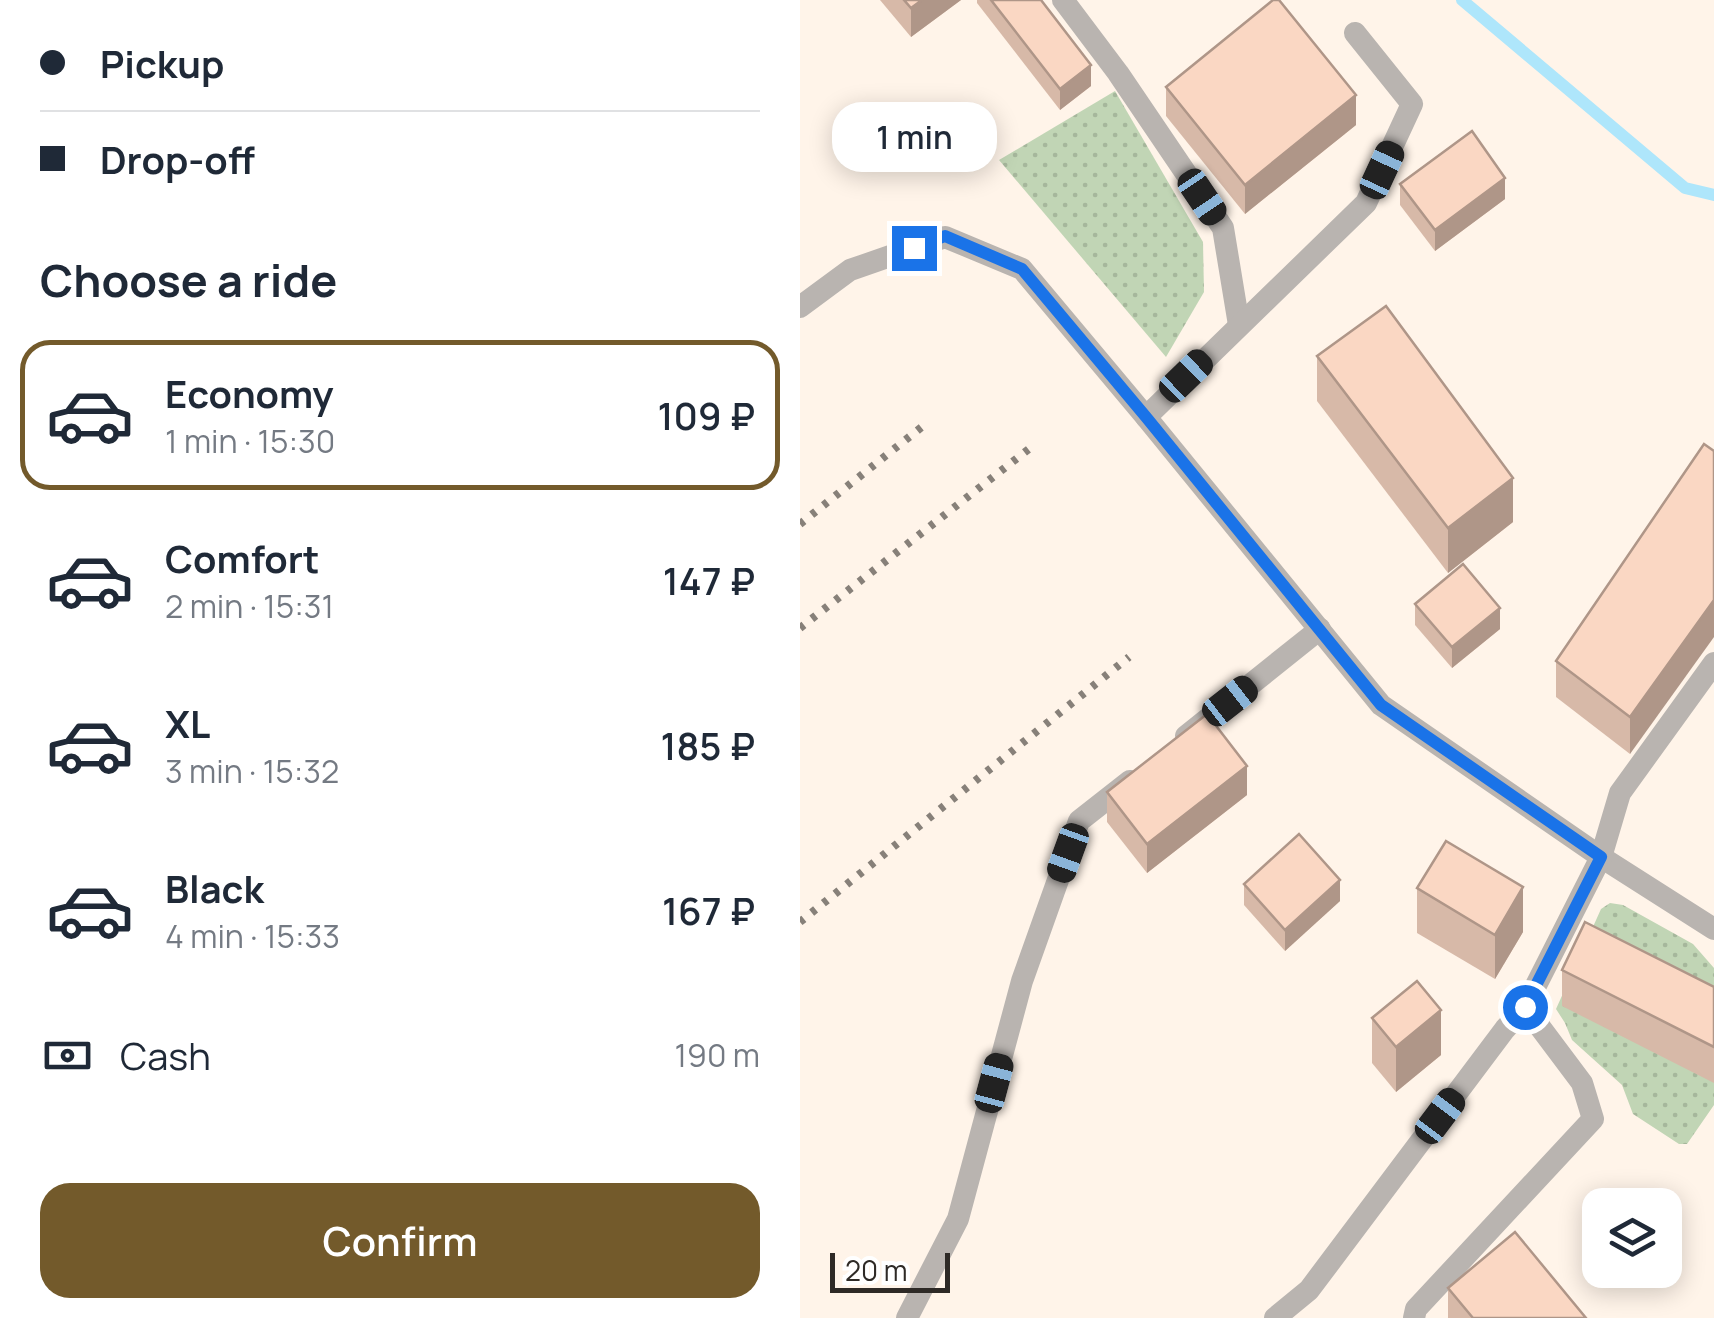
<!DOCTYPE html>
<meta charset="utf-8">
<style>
:root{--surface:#fff;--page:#f2f2f3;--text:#1f2937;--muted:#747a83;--line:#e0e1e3;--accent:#735a2b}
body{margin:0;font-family:Manrope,sans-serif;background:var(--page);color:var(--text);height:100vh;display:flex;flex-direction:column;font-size:38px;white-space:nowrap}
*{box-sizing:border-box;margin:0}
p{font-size:32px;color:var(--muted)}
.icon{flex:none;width:55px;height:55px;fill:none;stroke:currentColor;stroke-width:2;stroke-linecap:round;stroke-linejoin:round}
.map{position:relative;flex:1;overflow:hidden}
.panel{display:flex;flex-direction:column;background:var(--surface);width:800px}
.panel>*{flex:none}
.hud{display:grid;align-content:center;height:220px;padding:0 40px;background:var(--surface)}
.buttons{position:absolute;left:782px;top:1188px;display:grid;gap:20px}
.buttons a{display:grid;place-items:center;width:100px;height:100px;border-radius:20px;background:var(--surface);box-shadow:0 5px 25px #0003;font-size:50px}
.scale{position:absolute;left:30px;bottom:25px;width:120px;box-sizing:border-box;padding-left:10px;border:5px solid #2e2a26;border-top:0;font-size:28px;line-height:35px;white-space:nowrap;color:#2e2a26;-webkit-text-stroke:8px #fff;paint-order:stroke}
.end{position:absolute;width:45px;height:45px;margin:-22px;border:12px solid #1a73e8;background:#fff;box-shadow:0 0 0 5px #fff}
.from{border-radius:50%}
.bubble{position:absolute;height:70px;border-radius:30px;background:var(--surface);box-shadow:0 5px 25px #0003;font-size:32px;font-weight:600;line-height:70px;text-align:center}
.car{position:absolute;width:30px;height:60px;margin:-30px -15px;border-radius:12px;box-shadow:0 0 8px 2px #0007;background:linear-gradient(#222 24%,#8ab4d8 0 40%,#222 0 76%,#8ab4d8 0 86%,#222 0)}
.hud b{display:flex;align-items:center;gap:35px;height:95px;font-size:38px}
.hud b+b{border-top:2px solid var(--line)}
.hud i{width:25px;height:25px;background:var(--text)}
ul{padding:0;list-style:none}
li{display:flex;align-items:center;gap:30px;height:150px;margin:0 20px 15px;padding:0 20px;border:5px solid transparent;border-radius:30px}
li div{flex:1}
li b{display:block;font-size:38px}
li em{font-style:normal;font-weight:600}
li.selected{border-color:var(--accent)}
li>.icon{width:90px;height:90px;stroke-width:1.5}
h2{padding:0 40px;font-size:45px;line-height:120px}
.pay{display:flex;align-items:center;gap:25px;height:110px;padding:0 40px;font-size:38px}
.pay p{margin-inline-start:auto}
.primary-button{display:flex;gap:20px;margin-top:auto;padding:20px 40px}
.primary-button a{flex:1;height:115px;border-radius:30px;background:var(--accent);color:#fff;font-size:40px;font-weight:600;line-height:115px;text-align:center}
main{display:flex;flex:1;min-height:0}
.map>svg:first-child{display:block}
</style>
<main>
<section class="panel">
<div class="hud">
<b><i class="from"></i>Pickup</b>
<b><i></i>Drop-off</b>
</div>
<h2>Choose a ride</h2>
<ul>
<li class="selected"><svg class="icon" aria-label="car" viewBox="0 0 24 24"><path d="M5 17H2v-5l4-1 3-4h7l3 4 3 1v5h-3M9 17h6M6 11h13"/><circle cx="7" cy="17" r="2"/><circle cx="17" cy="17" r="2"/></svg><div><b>Economy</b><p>1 min · 15:30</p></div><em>109 ₽</em></li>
<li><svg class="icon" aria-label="car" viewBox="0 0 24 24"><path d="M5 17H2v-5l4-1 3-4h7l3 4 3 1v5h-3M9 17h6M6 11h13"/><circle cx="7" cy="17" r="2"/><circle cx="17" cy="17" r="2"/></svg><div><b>Comfort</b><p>2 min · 15:31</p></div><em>147 ₽</em></li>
<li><svg class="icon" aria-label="car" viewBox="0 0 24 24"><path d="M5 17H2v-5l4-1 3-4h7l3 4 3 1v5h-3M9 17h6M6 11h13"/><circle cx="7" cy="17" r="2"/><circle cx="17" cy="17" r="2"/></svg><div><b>XL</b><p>3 min · 15:32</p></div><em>185 ₽</em></li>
<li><svg class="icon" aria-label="car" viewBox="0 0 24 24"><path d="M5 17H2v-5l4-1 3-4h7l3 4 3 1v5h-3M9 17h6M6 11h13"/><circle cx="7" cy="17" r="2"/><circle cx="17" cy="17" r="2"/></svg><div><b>Black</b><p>4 min · 15:33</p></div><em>167 ₽</em></li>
</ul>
<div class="pay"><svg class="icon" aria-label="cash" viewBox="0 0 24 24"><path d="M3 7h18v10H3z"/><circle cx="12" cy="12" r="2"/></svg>Cash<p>190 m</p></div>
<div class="primary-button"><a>Confirm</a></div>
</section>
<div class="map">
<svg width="914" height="1318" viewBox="0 0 914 1318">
<defs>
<pattern id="grass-dots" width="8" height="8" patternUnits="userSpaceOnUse" patternTransform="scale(2.5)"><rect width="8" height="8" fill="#c1d5b5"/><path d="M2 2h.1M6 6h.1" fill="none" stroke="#a6b79c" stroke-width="1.8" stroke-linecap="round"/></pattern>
</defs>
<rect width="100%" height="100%" fill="#fff4e9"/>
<!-- grass -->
<g fill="url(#grass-dots)">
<polygon points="315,91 403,242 404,292 366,357 199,160"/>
<polygon points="810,903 823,905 893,944 914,968 914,1105 887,1144 879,1144 833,1114 822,1085 772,1040 765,1023 756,1009 801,909"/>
</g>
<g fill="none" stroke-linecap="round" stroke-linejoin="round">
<!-- stream -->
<polyline stroke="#aee6fb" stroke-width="12" points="662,0 885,188 914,195"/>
<!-- service -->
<g stroke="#b9b4b0" stroke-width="22">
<polyline points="263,0 318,73 423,228 439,325"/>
<polyline points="0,307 50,270 145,237 222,269 346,417 581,705 801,857 914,929"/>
<polyline points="346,417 566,203 612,104 555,33"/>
<polyline points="386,736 520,629"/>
<polyline points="107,1318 158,1219 222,981 279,821 330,781"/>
<polyline points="475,1318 509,1290 705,1029 725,1007"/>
<polyline points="614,1318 616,1309 793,1119 782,1083 725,1007 801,857 820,793 914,663"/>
</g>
<!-- rail -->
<g stroke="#878079" stroke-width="8" stroke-dasharray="5 10" stroke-linecap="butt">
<polyline points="0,524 128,422"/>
<polyline points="0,628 234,445"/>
<polyline points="0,922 329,657"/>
</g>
</g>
<!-- wall -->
<g fill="#d7b9a8">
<polygon points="80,0 161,0 111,37"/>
<polygon points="177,0 241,0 291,86 260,110 177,3"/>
<polygon points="366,87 556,125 445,214 366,116"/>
<polygon points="600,184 705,199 635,251 600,205"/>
<polygon points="517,356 713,522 648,573 517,401"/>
<polygon points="904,444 830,754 756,697 756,661"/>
<polygon points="615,604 700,629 652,668 615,625"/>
<polygon points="307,792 447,795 347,873 307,822"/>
<polygon points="444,884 540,901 485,951 444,905"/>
<polygon points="617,888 723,932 695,979 617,933"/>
<polygon points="762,970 914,987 914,1083 762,1006"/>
<polygon points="572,1018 641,1055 596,1092 572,1063"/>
<polygon points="648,1288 786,1318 648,1318"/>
</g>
<!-- shaded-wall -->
<g fill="#af9688">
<polygon points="122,0 161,0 111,37 111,8"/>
<polygon points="291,65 291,86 260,110 260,89"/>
<polygon points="556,95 556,125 445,214 445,185"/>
<polygon points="705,178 705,199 635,251 635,230"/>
<polygon points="713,478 713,522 648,573 648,528"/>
<polygon points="914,600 914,637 830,754 830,717"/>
<polygon points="700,608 700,629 652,668 652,647"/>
<polygon points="447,766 447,795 347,873 347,844"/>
<polygon points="540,880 540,901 485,951 485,930"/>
<polygon points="723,887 723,932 695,979 695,935"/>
<polygon points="641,1010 641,1055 596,1092 596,1047"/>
</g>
<!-- building -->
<g fill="#fad7c3" stroke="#af9688" stroke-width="2.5">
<polygon points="104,0 122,0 111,8"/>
<polygon points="191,0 241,0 291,65 260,89"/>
<polygon points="473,0 479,0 556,95 445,185 366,87"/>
<polygon points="672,131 705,178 635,230 600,184"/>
<polygon points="586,306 713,478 648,528 517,356"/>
<polygon points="904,444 914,451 914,600 830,717 756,661"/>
<polygon points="663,564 700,608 652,647 615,604"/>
<polygon points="407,714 447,766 347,844 307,792"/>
<polygon points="499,834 540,880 485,930 444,884"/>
<polygon points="646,841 723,887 695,935 617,888"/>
<polygon points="785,922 914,987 914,1047 762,970"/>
<polygon points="617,981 641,1010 596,1047 572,1018"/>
<polygon points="715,1232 786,1318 673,1318 648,1288"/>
</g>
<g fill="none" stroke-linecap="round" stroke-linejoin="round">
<!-- route -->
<polyline stroke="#1a73e8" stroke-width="12" points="114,248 145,236 222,269 346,417 581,705 801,857 725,1007"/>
</g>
</svg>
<div class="buttons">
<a><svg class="icon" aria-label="layers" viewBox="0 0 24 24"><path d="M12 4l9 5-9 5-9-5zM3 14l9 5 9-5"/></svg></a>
</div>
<div class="scale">20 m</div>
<i class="end from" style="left:725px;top:1007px"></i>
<i class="end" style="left:114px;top:248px"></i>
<div class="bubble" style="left:32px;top:102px;width:165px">1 min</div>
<i class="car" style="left:582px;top:170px;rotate:25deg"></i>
<i class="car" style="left:402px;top:197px;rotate:146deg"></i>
<i class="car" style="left:386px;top:376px;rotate:46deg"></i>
<i class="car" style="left:430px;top:701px;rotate:52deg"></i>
<i class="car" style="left:268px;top:853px;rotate:200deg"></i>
<i class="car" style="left:194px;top:1083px;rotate:15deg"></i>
<i class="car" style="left:640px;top:1116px;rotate:37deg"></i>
</div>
</main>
